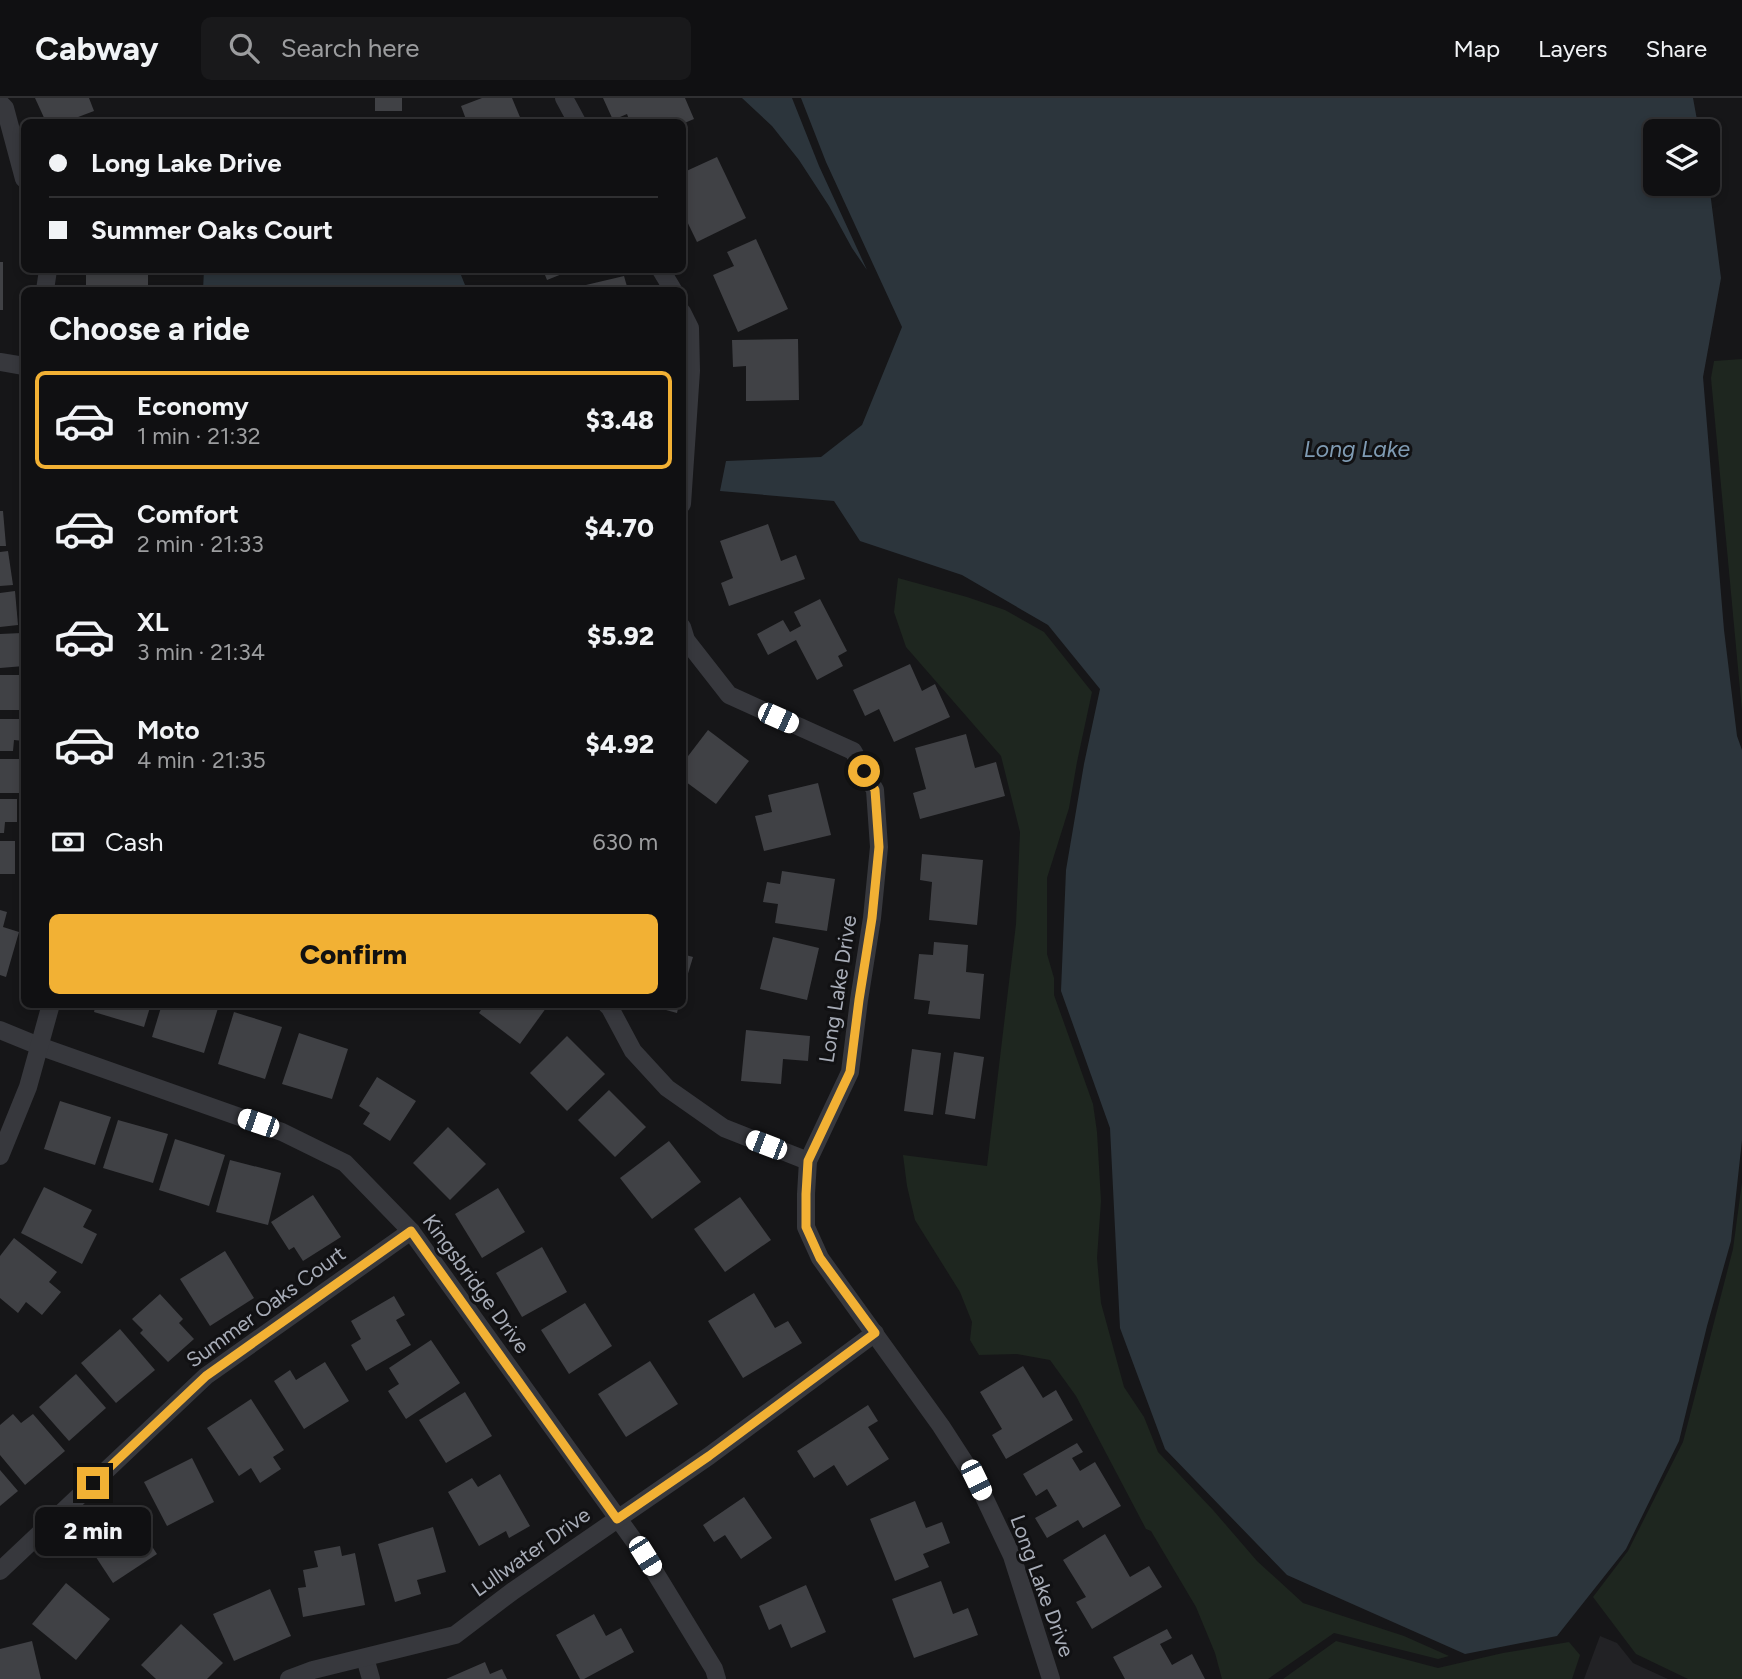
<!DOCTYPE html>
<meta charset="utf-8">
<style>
:root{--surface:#101012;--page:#19191b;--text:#f1f3f6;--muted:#9c9d9f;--line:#303032;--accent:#f2b134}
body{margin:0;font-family:Figtree,sans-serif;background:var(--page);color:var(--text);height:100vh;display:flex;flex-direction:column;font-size:26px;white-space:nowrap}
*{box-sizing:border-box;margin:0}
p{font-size:23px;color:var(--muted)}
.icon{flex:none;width:38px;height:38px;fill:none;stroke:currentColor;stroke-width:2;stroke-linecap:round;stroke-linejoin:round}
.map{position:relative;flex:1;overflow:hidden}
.sheet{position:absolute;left:21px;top:189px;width:665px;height:721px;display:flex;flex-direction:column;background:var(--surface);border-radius:10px;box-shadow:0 4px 10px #0003,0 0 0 2px var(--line)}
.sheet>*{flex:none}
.hud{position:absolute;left:21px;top:21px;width:665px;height:154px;border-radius:10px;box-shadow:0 4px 10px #0003,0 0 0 2px var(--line);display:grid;align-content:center;height:154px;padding:0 28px;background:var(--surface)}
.fabs{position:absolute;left:1643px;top:21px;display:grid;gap:14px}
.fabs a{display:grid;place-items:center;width:77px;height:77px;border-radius:10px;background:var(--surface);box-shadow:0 4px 10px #0003,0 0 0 2px var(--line);font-size:35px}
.end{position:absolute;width:32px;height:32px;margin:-16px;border:9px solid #f2b134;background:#111;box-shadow:0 0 0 4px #111}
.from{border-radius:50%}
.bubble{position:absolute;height:49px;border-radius:10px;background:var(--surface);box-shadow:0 4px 10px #0003,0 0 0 2px var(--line);font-size:23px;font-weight:800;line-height:49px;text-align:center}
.car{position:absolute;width:21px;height:42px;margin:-21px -10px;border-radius:9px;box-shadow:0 0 5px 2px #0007;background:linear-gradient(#fff 24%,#345 0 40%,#fff 0 76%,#345 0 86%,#fff 0)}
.hud b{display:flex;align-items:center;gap:24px;height:66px;font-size:26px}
.hud b+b{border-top:2px solid var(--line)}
.hud i{width:18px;height:18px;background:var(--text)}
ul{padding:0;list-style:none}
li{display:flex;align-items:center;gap:21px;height:98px;margin:0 14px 10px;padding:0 14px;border:4px solid transparent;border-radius:10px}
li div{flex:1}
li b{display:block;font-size:26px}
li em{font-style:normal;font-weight:800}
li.current{border-color:var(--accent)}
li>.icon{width:63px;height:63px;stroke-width:1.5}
h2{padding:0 28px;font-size:32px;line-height:84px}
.pay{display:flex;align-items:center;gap:18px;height:77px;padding:0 28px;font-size:26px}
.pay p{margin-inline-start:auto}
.button{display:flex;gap:14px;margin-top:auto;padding:14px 28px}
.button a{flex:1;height:80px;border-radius:10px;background:var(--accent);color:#111;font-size:28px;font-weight:800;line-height:80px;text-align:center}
header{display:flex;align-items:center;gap:42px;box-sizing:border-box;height:98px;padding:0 35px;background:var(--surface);border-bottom:2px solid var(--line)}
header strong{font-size:33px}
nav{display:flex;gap:38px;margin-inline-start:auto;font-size:24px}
.search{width:490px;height:63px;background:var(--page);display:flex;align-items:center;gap:18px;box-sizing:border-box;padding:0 24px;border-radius:10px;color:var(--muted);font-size:26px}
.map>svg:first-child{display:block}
</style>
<header>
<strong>Cabway</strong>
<div class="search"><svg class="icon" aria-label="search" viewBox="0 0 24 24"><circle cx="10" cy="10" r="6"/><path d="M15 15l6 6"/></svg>Search here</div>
<nav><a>Map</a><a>Layers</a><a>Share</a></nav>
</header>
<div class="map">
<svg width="1742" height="1581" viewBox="0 0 1742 1581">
<rect width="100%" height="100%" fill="#161618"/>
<!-- built -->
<polygon fill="#222225" points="1600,1538 1617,1545 1633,1565 1668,1581 1584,1581"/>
<!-- green -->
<g fill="#1e261f">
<polygon points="1742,261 1742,613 1711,280 1714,263"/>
<polygon points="898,480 967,499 1005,512 1044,534 1092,594 1077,664 1069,710 1047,780 1047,856 1054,880 1054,897 1093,1006 1097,1034 1101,1103 1097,1160 1101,1205 1124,1289 1144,1319 1158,1354 1213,1412 1257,1463 1303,1505 1404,1538 1449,1558 1438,1561 1334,1535 1268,1581 1222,1581 1215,1555 1196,1509 1151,1433 1146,1431 1076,1298 1050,1262 1017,1256 979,1257 970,1242 972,1224 960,1194 915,1122 907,1088 903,1057 987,1068 1016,826 1020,734 1001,658 906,549 894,514"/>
<polygon points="1742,1084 1742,1581 1688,1581 1636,1556 1593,1499 1628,1453 1683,1344 1733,1151"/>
<polygon points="1336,1543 1438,1570 1503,1555 1569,1544 1580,1557 1572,1581 1283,1581"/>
</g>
<!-- water -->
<g fill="#2c353c">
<polygon points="742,0 792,0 819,68 867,172 852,150 829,108 799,62 772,28"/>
<polygon points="801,0 1693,0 1699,33 1656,33 1656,86 1708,86 1708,78 1721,180 1703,279 1724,532 1737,638 1742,652 1742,1042 1731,1143 1707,1228 1679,1343 1626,1451 1557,1538 1465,1556 1287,1477 1165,1351 1120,1230 1110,1030 1061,893 1066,772 1084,666 1100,591 1048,527 962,477 860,443 834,403 720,393 726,363 821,359 862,327 902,229 826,64"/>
<polygon points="204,172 459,172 467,192 203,192"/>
</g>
<!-- building -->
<g fill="#404145">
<polygon points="35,0 89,0 94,13 65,24 46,24"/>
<rect x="375" y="0" width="27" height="13"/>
<polygon points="482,0 512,0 522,24 467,24 461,8"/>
<polygon points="603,0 685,0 694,21 682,26 630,24 627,16 613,22"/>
<polygon points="717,59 746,120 697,144 682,113 682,75"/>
<polygon points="756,141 788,211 738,234 713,177 734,168 727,154"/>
<rect x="0" y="164" width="3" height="48"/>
<rect x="86" y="172" width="62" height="18"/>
<polygon points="543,172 572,172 547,182"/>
<polygon points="624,178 628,192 569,192 569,191"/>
<polygon points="798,241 799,302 746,303 746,268 733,269 732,242"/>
<polygon points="0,413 3,413 6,448 0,448"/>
<polygon points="768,426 781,463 796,457 805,481 729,508 721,485 733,480 720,443"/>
<polygon points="8,453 13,487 0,488 0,454"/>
<polygon points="15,493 18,527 0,529 0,495"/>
<polygon points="820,501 847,553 838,558 843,568 817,582 796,542 768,557 757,536 783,522 790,534 801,528 794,514"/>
<polygon points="22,535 24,568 0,570 0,536"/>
<polygon points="910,566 922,593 935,586 950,619 894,644 879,611 865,618 853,592"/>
<rect x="0" y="577" width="24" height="35"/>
<polygon points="0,621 24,621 24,643 14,642 13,653 0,653"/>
<polygon points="708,632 749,663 716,706 682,681 682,666"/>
<polygon points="966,636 975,670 996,664 1005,698 920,721 913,695 926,691 915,650"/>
<rect x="0" y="661" width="19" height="34"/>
<polygon points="818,685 831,737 764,753 755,718 772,714 768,697"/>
<polygon points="0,701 17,701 17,724 5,724 4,735 0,735"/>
<rect x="0" y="743" width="15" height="33"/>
<polygon points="922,756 983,762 977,827 929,822 932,784 920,782"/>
<polygon points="782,773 835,781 827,833 775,825 778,806 763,804 767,784 780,786"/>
<polygon points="0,812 7,814 3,829 19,834 6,879 0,877"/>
<polygon points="773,839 819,850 807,902 760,891"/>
<polygon points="934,844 968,847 966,874 984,876 980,921 928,916 930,903 914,901 919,856 933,857"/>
<polygon points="682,856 693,859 683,892 682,892"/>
<polygon points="96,906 151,906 144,929 94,914"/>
<polygon points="162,906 219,907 204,955 152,939"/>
<polygon points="485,906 549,906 520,946 479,915"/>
<polygon points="656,906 679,906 677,915 655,909"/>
<polygon points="234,914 282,929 265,981 218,966"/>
<polygon points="746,932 810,938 808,963 783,961 781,986 741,983"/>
<polygon points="299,935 348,951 332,1001 282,986"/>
<polygon points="567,938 605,976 567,1013 530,975"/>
<polygon points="912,951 941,955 933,1017 904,1013"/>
<polygon points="954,954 984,959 975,1021 945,1016"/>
<polygon points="377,979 416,1003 390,1043 363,1026 370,1015 359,1008"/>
<polygon points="609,992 646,1029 615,1059 578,1022"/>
<polygon points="60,1003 111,1019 95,1067 44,1051"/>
<polygon points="118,1022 168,1036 153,1085 103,1070"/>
<polygon points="448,1029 486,1066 450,1102 413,1065"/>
<polygon points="175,1041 225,1057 209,1108 159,1092"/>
<polygon points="669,1043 701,1084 652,1121 620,1080"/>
<polygon points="230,1062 281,1075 268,1127 216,1114"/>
<polygon points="44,1089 92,1112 83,1129 97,1136 82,1166 21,1135"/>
<polygon points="498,1090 525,1134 482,1160 455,1116"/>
<polygon points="313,1097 341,1139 303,1163 294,1149 289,1152 271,1124"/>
<polygon points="740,1099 771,1142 725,1174 694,1131"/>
<polygon points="14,1140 57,1174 49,1184 61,1194 42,1217 26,1204 18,1215 0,1200 0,1158"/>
<polygon points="542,1149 567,1194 522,1219 496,1175"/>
<polygon points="225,1153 254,1200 210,1228 180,1181"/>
<polygon points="754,1195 775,1230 788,1223 802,1245 743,1280 708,1223"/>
<polygon points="160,1196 183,1221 179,1225 194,1241 168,1264 140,1235 143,1232 132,1221"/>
<polygon points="394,1198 405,1217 396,1222 411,1247 366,1273 351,1247 361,1241 351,1223"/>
<polygon points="585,1205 612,1248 569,1276 541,1232"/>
<polygon points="120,1231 155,1272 116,1305 81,1265"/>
<polygon points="431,1242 460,1285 406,1321 388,1293 399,1286 389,1270"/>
<polygon points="650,1263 678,1306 626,1339 598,1296"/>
<polygon points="325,1264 349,1303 304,1331 274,1283 290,1272 296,1282"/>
<polygon points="1023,1268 1043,1300 1056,1292 1073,1322 1006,1361 992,1337 1002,1331 980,1294"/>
<polygon points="76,1276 106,1310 69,1343 39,1309"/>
<polygon points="465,1294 492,1338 446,1365 419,1322"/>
<polygon points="251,1301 284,1352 273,1359 281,1371 260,1385 251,1370 239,1378 207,1330"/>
<polygon points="868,1307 878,1323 868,1329 889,1361 847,1388 834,1367 814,1380 797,1353"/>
<polygon points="13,1316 21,1325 33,1316 65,1353 25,1387 0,1357 0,1327"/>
<polygon points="1077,1345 1083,1354 1072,1360 1080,1373 1095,1364 1121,1408 1083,1430 1078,1422 1047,1440 1035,1420 1057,1408 1047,1391 1036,1398 1023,1376"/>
<polygon points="192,1360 214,1404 167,1428 144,1384"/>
<polygon points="0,1372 18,1393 0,1408"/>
<polygon points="500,1376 530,1428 509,1440 506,1433 479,1448 448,1394 472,1380 478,1389"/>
<polygon points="744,1399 772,1440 741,1461 725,1437 714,1444 703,1427"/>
<polygon points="915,1403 926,1430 942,1424 950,1445 923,1456 929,1469 895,1483 870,1421"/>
<polygon points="130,1415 157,1456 113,1485 86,1444"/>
<polygon points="433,1429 446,1474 417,1482 421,1496 395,1504 378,1446"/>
<polygon points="1105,1436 1130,1479 1149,1468 1162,1489 1092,1531 1076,1504 1086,1499 1063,1462"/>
<polygon points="340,1448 342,1458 355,1455 365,1507 303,1519 298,1490 306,1489 303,1472 318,1469 314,1453"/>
<polygon points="941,1483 953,1516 968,1510 978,1537 914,1560 892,1501"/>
<polygon points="66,1485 110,1521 76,1562 32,1526"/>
<polygon points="806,1487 826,1534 791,1550 781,1526 769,1532 759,1508"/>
<polygon points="270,1491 291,1538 234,1563 213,1516"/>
<polygon points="594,1516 606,1538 621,1530 634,1554 584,1581 580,1581 556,1537"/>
<polygon points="181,1526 223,1565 207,1581 156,1581 141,1567"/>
<polygon points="1167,1531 1172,1540 1160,1546 1172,1567 1192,1556 1205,1581 1125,1581 1113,1559"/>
<polygon points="32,1543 41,1581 0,1581 0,1551"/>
<polygon points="485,1564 490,1576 502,1571 507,1581 446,1581"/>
</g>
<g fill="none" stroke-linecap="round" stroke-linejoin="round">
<!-- minor -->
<g stroke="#37383d" stroke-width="18">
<polyline points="564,0 577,24"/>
<polyline points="0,5 5,10 24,81"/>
<polyline points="661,172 673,192"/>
<polyline points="45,192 48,172"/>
<polyline points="682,214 690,230 691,273 682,406"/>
<polyline points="0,264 24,268"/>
<polyline points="682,529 686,542 729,597 853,653 875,692 879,749 872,820 859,902 850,974 808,1063 806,1096 806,1129 820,1160 941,1328 976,1382 1012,1458 1051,1581"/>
<polyline points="606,906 610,910 633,953 667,990 724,1030 808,1063"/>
<polyline points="0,932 39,948 282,1034 345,1065 411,1133 645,1458 714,1571 717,1581"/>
<polyline points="0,1058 28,989 51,906"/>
<polyline points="0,1473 206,1278 411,1133"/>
<polyline points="365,1560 371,1581"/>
<polyline points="289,1581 313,1572 455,1537 513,1493 709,1358 875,1235"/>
</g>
</g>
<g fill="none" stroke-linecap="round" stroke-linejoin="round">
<!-- route -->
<polyline stroke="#f2b134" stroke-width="9" points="93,1385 206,1278 411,1133 617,1421 709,1358 875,1235 820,1160 806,1129 806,1096 808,1063 850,974 859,902 872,820 879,749 875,692 864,673"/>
</g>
<g text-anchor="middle" stroke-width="6" stroke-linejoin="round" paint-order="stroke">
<!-- street labels -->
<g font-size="21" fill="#a8adb8" stroke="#111113">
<text transform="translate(838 891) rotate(-81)" y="7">Long Lake Drive</text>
<text transform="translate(476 1186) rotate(54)" y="7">Kingsbridge Drive</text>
<text transform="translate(266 1209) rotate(-36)" y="7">Summer Oaks Court</text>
<text transform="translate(531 1454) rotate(-35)" y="7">Lullwater Drive</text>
<text transform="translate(1042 1488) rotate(70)" y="7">Long Lake Drive</text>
</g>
<!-- water labels -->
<g font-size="23" font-style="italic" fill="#7f9bb3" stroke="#111113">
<text x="1357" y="359">Long Lake</text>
</g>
</g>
</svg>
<div class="fabs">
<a><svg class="icon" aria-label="layers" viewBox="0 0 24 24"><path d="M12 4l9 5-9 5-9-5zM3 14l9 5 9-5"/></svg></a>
</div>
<i class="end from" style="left:864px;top:673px"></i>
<i class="end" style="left:93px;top:1385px"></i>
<div class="bubble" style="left:35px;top:1409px;width:116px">2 min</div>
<i class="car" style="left:778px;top:620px;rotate:114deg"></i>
<i class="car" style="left:258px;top:1025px;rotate:289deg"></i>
<i class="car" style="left:766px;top:1047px;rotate:291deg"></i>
<i class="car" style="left:976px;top:1382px;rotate:154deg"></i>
<i class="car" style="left:645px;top:1458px;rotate:148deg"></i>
<div class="hud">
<b><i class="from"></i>Long Lake Drive</b>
<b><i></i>Summer Oaks Court</b>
</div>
<section class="sheet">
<h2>Choose a ride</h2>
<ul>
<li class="current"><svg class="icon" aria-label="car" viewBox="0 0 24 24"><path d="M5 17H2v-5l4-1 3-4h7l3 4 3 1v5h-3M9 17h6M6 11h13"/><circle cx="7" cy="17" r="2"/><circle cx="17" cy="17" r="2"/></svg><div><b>Economy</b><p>1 min · 21:32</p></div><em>$3.48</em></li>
<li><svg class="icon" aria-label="car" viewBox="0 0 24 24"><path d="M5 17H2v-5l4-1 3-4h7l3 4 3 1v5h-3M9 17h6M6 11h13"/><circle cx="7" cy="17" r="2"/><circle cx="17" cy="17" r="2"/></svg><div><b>Comfort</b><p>2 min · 21:33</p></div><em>$4.70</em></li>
<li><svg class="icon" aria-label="car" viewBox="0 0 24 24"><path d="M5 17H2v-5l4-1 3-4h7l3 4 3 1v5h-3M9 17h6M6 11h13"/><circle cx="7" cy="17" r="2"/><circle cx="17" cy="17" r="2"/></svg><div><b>XL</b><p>3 min · 21:34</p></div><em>$5.92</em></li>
<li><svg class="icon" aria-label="car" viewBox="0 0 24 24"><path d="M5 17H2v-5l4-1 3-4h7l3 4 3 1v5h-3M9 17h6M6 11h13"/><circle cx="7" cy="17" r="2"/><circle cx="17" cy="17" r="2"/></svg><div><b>Moto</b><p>4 min · 21:35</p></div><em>$4.92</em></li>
</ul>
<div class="pay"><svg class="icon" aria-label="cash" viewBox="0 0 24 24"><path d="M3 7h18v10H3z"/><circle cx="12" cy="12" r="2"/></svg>Cash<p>630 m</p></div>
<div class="button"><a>Confirm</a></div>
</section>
</div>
